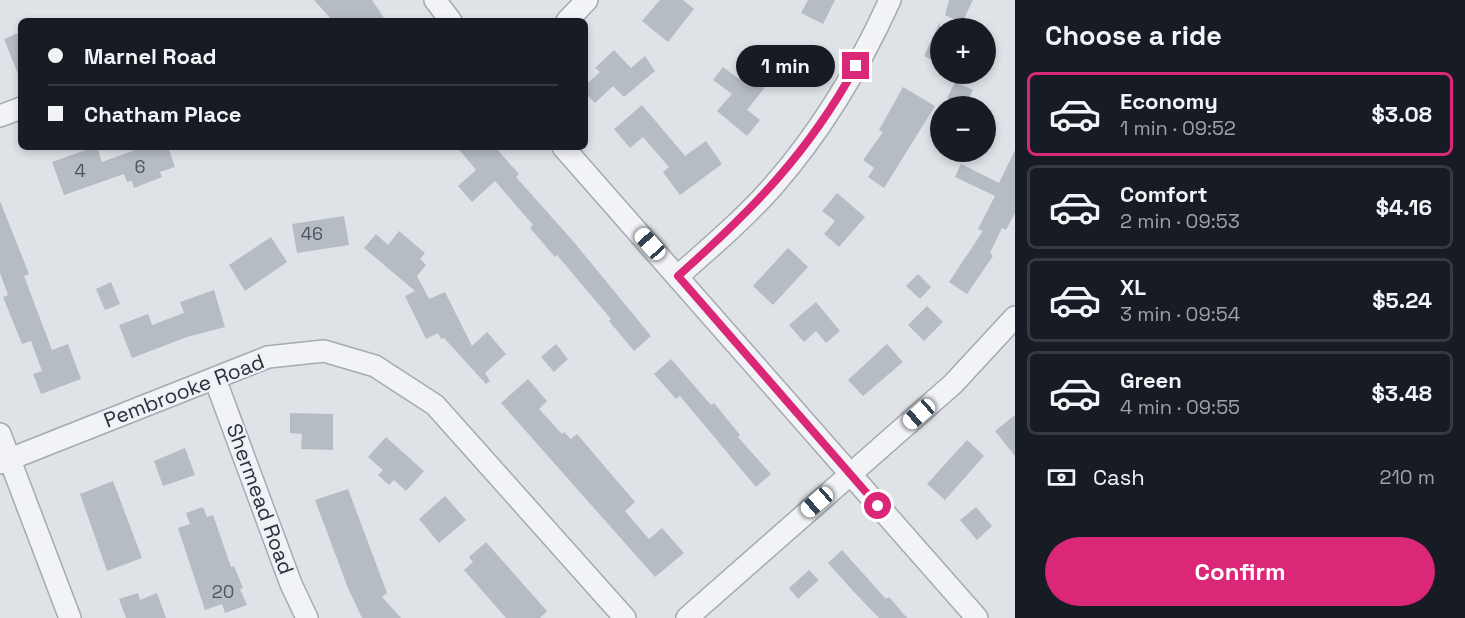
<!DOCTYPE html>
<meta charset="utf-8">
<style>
:root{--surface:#171b24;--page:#242831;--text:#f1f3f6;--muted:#9ea1a6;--line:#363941;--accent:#db2777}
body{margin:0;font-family:"Space Grotesk",sans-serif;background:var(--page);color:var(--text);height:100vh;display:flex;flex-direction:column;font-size:22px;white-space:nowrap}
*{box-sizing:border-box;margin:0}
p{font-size:20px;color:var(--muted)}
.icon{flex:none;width:33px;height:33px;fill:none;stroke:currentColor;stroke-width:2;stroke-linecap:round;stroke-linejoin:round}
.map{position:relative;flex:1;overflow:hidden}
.side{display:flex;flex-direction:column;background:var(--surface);width:450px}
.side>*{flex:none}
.hud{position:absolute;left:18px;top:18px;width:570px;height:132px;border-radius:9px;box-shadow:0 3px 9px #0003;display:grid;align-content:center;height:132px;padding:0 30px;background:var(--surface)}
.tools{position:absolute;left:930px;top:18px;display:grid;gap:12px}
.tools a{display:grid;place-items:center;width:66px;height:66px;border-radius:50%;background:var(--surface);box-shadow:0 3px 9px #0003;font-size:30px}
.end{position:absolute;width:27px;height:27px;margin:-14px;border:8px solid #db2777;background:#fff;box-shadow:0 0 0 3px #fff}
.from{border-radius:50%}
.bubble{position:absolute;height:42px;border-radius:21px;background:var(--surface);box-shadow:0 3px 9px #0003;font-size:20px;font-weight:800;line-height:42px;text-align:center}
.car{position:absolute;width:18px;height:36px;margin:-18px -9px;border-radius:8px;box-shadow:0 0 4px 2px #0007;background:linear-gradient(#fff 24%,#345 0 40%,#fff 0 76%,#345 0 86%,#fff 0)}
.hud b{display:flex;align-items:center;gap:21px;height:57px;font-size:22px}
.hud b+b{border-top:2px solid var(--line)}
.hud i{width:15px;height:15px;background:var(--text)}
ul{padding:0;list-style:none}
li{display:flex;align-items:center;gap:18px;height:84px;margin:0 12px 9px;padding:0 18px;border:3px solid var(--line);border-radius:9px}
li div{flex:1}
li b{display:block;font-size:22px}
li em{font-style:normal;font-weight:800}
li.selected{border-color:var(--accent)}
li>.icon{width:54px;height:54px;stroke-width:1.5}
h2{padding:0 30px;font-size:27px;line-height:72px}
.pay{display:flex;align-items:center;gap:15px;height:66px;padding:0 30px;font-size:22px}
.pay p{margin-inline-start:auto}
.cta{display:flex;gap:12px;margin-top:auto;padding:12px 30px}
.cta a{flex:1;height:69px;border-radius:36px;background:var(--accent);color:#fff;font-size:24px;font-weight:800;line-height:69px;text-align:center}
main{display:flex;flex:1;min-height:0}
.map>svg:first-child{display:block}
</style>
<main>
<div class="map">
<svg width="1015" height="618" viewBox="0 0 1015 618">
<rect width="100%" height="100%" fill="#dfe3e7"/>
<!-- building -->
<g fill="#b6bcc4">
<polygon points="314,0 372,0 386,21 333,21"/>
<polygon points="660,0 683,0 694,9 668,42 642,21"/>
<polygon points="808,0 835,0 823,24 801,13"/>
<polygon points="949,0 973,0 962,23 945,15"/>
<polygon points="940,22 940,64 924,56"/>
<polygon points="21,32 21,78 20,79 4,39"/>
<polygon points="759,48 776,59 781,52 798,63 784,84 773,77 747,110 760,120 747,136 717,111 732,94 713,80 723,67 739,79"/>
<polygon points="614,50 631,68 645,56 655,71 624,97 613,86 595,103 585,93 585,86 600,72 595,68"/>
<polygon points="955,82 973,90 965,106 947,98"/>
<polygon points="903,87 935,106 884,188 868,177 874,168 863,160 883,132 879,130"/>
<polygon points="642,105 685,156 706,141 722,164 680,195 663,172 669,167 643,137 630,148 614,129"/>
<polygon points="94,147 97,147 102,162 143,147 168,147 175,167 160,172 162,177 134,188 132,181 127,182 124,174 64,195 52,162"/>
<polygon points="457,147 495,147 519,174 516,177 573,241 651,336 634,351 609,321 611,319 557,255 555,257 530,228 533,225 495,181 472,202 458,186 476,170"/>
<polygon points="1015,150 1015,213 1006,230 1002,228 990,253 993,256 967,294 949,282 983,231 978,229 995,196 955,177 961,164 999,183"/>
<polygon points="837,193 865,217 839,247 824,234 835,221 822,211"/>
<polygon points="0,201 29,274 24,276 52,350 68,344 81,379 41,394 33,374 42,371 31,341 22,344 3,297 8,295 0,273"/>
<polygon points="344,216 349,245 297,253 292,224"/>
<polygon points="399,231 425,253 420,259 426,265 417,276 429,299 445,292 472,346 487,332 506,354 485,373 490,381 486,384 444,338 441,339 438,333 426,339 405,296 415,291 364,248 376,234 388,245"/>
<polygon points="271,237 287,262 245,291 229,265"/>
<polygon points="788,248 808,267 773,305 753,286"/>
<polygon points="918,274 931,287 920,299 906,286"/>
<polygon points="111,282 120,304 105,310 96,289"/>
<polygon points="214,290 225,327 187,337 132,358 119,325 148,314 152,325 184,313 180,302"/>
<polygon points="816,302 840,331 826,343 816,331 804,342 789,325"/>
<polygon points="927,306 943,322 924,341 908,325"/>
<polygon points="556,344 568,359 554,372 541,357"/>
<polygon points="887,344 903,362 863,396 848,380"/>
<polygon points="671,359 711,405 714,403 740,435 738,437 771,474 756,487 680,396 676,399 654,374"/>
<polygon points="528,379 547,401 539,409 562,434 564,432 571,439 577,434 635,502 625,511 649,539 662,528 684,553 655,577 501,403"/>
<polygon points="290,413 333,414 333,450 301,449 302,434 290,433"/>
<polygon points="1015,415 1015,456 995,431"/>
<polygon points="386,437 424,471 406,491 394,480 389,485 378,475 383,470 368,457"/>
<polygon points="967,440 984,456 945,500 927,484"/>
<polygon points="185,448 195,475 163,486 154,461"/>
<polygon points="113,481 142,558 107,571 80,494"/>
<polygon points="348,489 387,593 382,597 401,618 362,618 348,588 315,500"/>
<polygon points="445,496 466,520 439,543 419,519"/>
<polygon points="203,507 207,517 213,515 231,567 234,566 243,588 240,589 247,605 225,613 222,604 205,610 178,528 190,524 186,513"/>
<polygon points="976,507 992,526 977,540 960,520"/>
<polygon points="486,542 547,611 540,618 506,618 464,570 473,562 469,557"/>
<polygon points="842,550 886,599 889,597 907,618 879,618 854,592 828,563"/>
<polygon points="809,570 819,580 798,599 789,588"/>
<polygon points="138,593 140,600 157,593 166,618 126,618 119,599"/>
</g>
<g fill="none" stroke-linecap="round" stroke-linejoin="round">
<defs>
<g id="minor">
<polyline points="435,0 451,21"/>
<polyline points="567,21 587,0"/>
<polyline points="0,116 21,108"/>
<polyline points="563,147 977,618"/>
<path d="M678,276C711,247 745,218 774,185C822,130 860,66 890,0"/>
<polyline points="215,379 291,584 307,618"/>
<polyline points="0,434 70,618"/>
<polyline points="0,463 268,357 324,351 375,366 435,405 625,618"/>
<polyline points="687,618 953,384 1015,317"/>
</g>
</defs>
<!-- minor casing -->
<use href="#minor" stroke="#a5aab1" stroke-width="24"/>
<!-- minor -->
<use href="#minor" stroke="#f1f3f6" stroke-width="21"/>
</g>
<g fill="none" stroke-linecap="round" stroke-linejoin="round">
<!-- route -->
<path stroke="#db2777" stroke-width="8" d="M856,66C808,154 752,210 678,276L878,506"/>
</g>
<g text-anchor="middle" stroke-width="4.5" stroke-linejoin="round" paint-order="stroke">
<!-- number labels -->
<g font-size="18" fill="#4c5460">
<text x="140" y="173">6</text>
<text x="80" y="177">4</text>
<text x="312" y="240">46</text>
<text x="223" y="598">20</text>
</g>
<!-- street labels -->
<g font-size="21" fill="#29313e" stroke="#eef1f5">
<text transform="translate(184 391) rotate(-21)" y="7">Pembrooke Road</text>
<text transform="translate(260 499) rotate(70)" y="7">Shermead Road</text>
</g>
</g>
</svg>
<div class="tools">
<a>+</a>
<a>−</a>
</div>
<i class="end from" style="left:878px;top:506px"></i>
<i class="end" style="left:856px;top:66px"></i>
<div class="bubble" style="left:736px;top:45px;width:99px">1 min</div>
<i class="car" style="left:650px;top:244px;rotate:318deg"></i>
<i class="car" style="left:919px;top:414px;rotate:229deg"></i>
<i class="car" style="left:817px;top:502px;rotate:229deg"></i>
<div class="hud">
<b><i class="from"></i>Marnel Road</b>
<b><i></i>Chatham Place</b>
</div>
</div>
<section class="side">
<h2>Choose a ride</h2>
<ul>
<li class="selected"><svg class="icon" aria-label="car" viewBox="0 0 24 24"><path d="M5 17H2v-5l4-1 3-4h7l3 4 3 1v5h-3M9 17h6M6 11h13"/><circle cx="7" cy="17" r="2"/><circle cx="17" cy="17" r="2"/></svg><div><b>Economy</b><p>1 min · 09:52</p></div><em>$3.08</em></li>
<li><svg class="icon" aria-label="car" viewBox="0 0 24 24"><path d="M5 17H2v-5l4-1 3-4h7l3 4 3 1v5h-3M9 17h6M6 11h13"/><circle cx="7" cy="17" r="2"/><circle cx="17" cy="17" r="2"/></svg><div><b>Comfort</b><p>2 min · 09:53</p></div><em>$4.16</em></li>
<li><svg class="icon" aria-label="car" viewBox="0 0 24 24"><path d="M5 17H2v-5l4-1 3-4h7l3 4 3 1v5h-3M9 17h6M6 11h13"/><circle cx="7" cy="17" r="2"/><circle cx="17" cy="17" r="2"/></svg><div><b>XL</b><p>3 min · 09:54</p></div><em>$5.24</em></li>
<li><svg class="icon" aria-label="car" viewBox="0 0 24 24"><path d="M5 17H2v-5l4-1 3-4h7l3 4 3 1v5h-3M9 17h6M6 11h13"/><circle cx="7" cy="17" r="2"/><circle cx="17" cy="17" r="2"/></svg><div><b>Green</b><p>4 min · 09:55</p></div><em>$3.48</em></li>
</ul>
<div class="pay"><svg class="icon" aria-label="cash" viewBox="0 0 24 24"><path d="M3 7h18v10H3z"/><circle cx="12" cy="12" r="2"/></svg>Cash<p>210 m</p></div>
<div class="cta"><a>Confirm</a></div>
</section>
</main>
